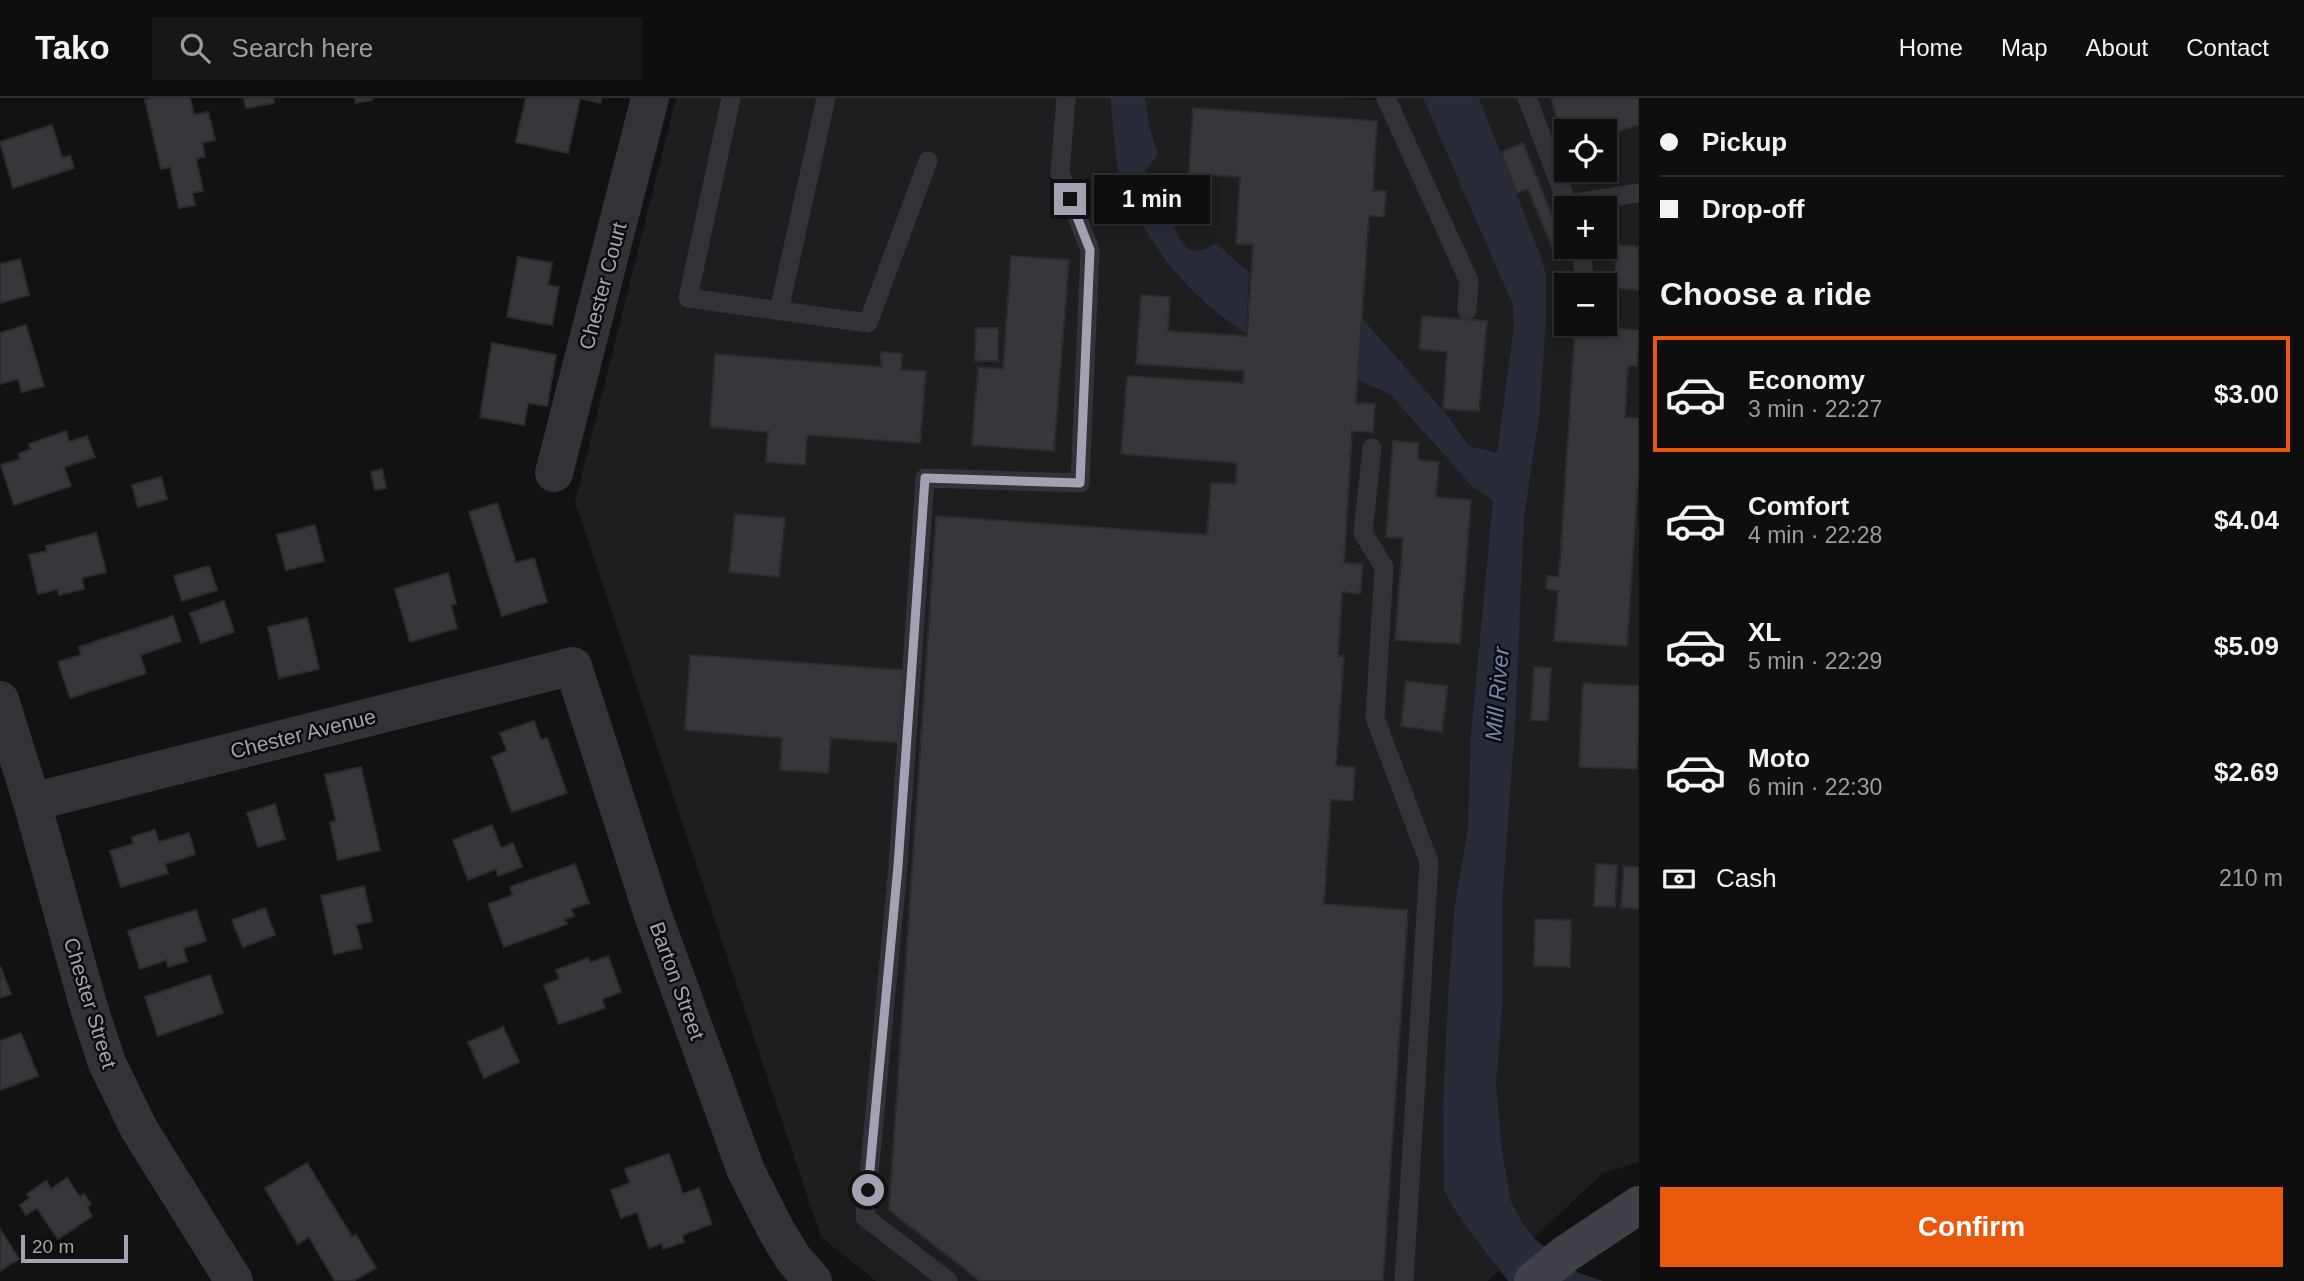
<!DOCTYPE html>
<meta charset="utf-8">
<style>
:root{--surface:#0e0e0e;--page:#171717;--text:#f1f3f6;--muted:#9b9c9e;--line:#2e2e2e;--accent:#ea580c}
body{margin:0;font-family:Arial,sans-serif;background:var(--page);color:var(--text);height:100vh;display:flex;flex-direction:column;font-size:26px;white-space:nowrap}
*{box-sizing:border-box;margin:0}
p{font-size:23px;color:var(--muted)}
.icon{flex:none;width:38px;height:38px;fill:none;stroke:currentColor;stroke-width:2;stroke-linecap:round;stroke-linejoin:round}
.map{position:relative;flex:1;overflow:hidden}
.sheet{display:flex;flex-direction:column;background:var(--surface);width:665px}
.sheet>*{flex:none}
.hud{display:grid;align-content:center;height:154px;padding:0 21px;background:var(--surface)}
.fabs{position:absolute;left:1554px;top:21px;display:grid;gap:14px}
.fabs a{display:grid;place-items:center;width:63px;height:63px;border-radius:0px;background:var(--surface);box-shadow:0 4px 10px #0003,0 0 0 2px var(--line);font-size:35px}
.scale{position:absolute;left:21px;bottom:18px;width:107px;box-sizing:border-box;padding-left:7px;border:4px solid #a2a2b5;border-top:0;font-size:19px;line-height:24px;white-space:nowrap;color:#a2a2b5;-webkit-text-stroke:5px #0d0d0e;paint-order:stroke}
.end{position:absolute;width:32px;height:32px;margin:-16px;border:9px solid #a2a2b5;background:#111;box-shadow:0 0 0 4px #111}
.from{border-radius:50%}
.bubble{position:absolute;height:49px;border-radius:0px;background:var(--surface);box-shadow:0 4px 10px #0003,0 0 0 2px var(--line);font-size:23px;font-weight:800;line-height:49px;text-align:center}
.hud b{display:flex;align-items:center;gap:24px;height:66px;font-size:26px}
.hud b+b{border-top:2px solid var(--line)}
.hud i{width:18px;height:18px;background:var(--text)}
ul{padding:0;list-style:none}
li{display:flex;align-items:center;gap:21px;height:116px;margin:0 14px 10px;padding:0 7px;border:4px solid transparent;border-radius:0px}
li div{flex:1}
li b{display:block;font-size:26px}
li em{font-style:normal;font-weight:800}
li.on{border-color:var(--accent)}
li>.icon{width:63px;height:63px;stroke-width:1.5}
h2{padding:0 21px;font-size:32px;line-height:84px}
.pay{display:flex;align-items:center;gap:18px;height:77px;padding:0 21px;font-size:26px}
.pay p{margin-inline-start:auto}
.action{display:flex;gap:14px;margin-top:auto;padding:14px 21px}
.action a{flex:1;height:80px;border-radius:0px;background:var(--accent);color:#fff;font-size:28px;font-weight:800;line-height:80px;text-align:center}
header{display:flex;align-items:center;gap:42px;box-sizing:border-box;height:98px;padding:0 35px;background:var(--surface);border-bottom:2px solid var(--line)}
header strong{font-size:33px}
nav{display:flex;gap:38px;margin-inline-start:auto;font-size:24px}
.search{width:490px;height:63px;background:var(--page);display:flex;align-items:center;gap:18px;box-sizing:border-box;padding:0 24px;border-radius:0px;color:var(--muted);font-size:26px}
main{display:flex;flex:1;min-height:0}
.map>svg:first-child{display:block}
</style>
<header>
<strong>Tako</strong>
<div class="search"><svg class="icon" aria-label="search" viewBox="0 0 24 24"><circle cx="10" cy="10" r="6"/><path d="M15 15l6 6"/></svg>Search here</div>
<nav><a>Home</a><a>Map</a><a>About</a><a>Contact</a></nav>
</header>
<main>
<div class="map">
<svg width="1639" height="1183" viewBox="0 0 1639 1183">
<rect width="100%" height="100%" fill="#121213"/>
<!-- built -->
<path fill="#1e1d20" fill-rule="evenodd" d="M676,0H1337L1372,2L1388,0H1639V1064L1603,1075L1488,1183H876L821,1139L575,404ZM1566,33H1605V72H1566ZM1566,110H1605V149H1566ZM1566,187H1605V226H1566Z"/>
<!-- water -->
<g fill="#272c38">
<path d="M1110,0H1145L1149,28L1158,57L1145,73L1144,89C1150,96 1159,100 1164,108C1177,129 1181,170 1216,145L1249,175L1246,236C1199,203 1173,177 1143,128C1137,118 1129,107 1124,96C1115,69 1114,28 1110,0Z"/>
<polygon points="1423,0 1479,0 1541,159 1546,177 1546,219 1540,311 1524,419 1515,628 1502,804 1502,910 1496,986 1502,1053 1511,1104 1523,1126 1536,1142 1579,1175 1603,1183 1508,1183 1469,1132 1453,1109 1444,1092 1443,1010 1448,900 1455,806 1468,730 1471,637 1493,403 1472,388 1390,296 1358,282 1362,220 1445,315 1469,348 1497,355 1514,228 1513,207"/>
</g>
<!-- building -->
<g fill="#36363b" stroke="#2d2b2f" stroke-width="2">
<polygon points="154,0 190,0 194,17 208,14 215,42 202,45 205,59 196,61 203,93 192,95 195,107 179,110 170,69 161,71 145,2"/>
<polygon points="244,0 273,0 274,5 246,10"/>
<polygon points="355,0 372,0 372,2 356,5"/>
<polygon points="526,0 580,0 568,55 516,44"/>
<polygon points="580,0 601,0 600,5"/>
<polygon points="1551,0 1639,0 1639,27 1605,37 1605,33 1566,33 1566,48 1564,49"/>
<polygon points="1193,10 1377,23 1373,93 1386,93 1384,119 1369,118 1356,305 1375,306 1373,334 1352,333 1344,465 1363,466 1360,496 1342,494 1338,558 1344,558 1336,668 1355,669 1353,703 1331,702 1324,806 1408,812 1383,1183 980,1183 889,1112 936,418 1207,437 1211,385 1235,386 1237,365 1121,356 1127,278 1243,285 1244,273 1136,266 1141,197 1170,199 1168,233 1247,238 1253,147 1236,146 1240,79 1189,76"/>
<polygon points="52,27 62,60 70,58 74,70 13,90 0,44"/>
<polygon points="1523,45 1563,145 1552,149 1528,91 1517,95 1501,54"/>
<polygon points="1617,147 1638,149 1639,192 1614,190"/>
<polygon points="1011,158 1069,162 1054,353 972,347 978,269 1003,271"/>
<polygon points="518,159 552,165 548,187 559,189 552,227 507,219"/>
<polygon points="20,161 29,197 0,205 0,166"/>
<polygon points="1560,214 1566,214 1566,226 1605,226 1605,216 1616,217 1615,230 1639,232 1637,268 1628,268 1625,319 1639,320 1639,366 1627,548 1554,543 1558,493 1546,491 1547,478 1559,479 1575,230 1559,229"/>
<polygon points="1422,218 1487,223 1479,313 1443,311 1447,254 1419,251"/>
<polygon points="26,227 44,288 22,294 18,281 0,286 0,235"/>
<polygon points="976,230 998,230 998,263 975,263"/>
<polygon points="492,245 556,257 547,308 528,305 524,327 480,319"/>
<polygon points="881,254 902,256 901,272 926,273 920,345 807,337 805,367 766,364 768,334 710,329 715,256 881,269"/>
<polygon points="66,333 69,344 87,338 95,359 64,369 71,388 14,407 1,367 20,361 18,356 31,351 29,346"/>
<polygon points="1393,343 1418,345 1418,362 1439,364 1436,399 1471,402 1460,546 1395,542 1403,440 1386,439"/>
<polygon points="382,371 386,390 375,392 371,374"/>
<polygon points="161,379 167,401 138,409 132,387"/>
<polygon points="497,405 516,465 534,460 547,504 502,518 469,414"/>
<polygon points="735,416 785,420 779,479 729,474"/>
<polygon points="315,427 324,463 286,472 277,437"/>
<polygon points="96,435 106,474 82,480 84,491 59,497 58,491 38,496 29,457 47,453 46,448"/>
<polygon points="209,468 217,492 182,503 174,478"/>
<polygon points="448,475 456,506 451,507 457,530 410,544 395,491"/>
<polygon points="224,503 234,534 201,545 190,515"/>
<polygon points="173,518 181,543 140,557 146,575 70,600 58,564 81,557 79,549"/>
<polygon points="307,520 319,571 279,580 268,529"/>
<polygon points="690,557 904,572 899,645 831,640 828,675 780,672 782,640 685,632"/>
<polygon points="1534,569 1551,570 1548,623 1531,622"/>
<polygon points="1406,583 1448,588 1442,634 1401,628"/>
<polygon points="1583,585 1639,588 1637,671 1579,669"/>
<polygon points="534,623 541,642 547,640 567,695 512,714 492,659 507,653 500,635"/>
<polygon points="361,669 380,752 338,762 330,725 336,723 325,677"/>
<polygon points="275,706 285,741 258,749 247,715"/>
<polygon points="492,727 501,750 513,745 522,769 498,778 496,771 468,782 453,742"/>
<polygon points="155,732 159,744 189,735 195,756 165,766 168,775 121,789 110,753 133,746 132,739"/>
<polygon points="575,766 589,805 571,811 574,818 564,821 567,826 504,849 488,806 513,797 510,789"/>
<polygon points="1596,766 1617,767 1615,809 1594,808"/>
<polygon points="1624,768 1639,769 1639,811 1621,809"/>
<polygon points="364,788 372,823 356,827 362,850 334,856 321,798"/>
<polygon points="265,810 275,837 243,849 232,822"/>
<polygon points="196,812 206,843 183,850 187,863 168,869 166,862 140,871 128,833"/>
<polygon points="1535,821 1571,822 1570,869 1534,868"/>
<polygon points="608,858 621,894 602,901 605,910 559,926 544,887 560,881 556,872 588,860 590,865"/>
<polygon points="0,868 11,896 0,900"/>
<polygon points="210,877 223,915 158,938 145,899"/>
<polygon points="503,929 519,964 484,980 468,944"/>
<polygon points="21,935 38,978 0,992 0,943"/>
<polygon points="669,1056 683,1096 699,1090 712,1126 682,1137 684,1144 663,1151 662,1145 649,1150 637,1114 621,1120 611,1092 630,1085 625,1071"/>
<polygon points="307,1065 352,1139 356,1137 376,1170 353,1183 335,1183 309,1139 298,1146 265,1090"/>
<polygon points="67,1080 80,1099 84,1096 91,1106 87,1109 92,1118 58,1141 37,1110 26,1117 20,1107 30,1100 27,1096 46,1083 51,1091"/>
<polygon points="0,1131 19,1161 0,1173"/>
</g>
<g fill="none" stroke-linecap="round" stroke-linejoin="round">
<!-- lane -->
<g stroke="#333239" stroke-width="19">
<polyline points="731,0 688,200 868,225 928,63"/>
<polyline points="1386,0 1469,183 1467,212"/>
<polyline points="1527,0 1569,110"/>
<polyline points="1567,106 1639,95"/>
<polyline points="1581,149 1585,187"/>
<polyline points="779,213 826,0"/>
<polyline points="1372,350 1363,435 1384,469 1375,620 1429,764 1404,1183"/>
<polyline points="948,1183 865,1119 898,768 925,380 1080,385 1090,152 1060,75 1066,0"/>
</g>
<!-- street -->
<g stroke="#333239" stroke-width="38">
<polyline points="554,375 650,0"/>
<polyline points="0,602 32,704 89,910 107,965 139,1031 234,1183"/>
<polyline points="32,704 573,568 653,817 746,1073 776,1132 793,1160 813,1183"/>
</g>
<!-- secondary -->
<polyline stroke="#404049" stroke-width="38" points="1533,1183 1564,1157 1639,1107"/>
</g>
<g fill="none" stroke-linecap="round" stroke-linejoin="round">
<!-- route -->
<polyline stroke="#a2a2b5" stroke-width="9" points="868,1092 898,768 925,380 1080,385 1090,152 1070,101"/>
</g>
<g text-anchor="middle" stroke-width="5" stroke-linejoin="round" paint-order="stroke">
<!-- street labels -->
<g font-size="21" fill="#a2a2b5" stroke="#0d0d0e">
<text transform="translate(603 188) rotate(-75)" y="7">Chester Court</text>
<text transform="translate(303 636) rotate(-14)" y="7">Chester Avenue</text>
<text transform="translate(677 883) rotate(70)" y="7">Barton Street</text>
<text transform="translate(90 905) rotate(73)" y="7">Chester Street</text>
</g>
<!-- water labels -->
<g font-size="23" font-style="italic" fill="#7686b3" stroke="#0d0d0e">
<text transform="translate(1497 596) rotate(-85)" y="8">Mill River</text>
</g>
</g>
</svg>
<div class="fabs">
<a><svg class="icon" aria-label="locate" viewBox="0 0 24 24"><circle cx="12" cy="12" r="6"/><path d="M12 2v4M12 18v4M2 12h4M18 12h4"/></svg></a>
<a>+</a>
<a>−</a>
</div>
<div class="scale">20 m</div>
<i class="end from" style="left:868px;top:1092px"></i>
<i class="end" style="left:1070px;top:101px"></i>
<div class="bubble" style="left:1094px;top:77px;width:116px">1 min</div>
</div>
<section class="sheet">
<div class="hud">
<b><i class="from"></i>Pickup</b>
<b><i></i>Drop-off</b>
</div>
<h2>Choose a ride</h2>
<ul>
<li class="on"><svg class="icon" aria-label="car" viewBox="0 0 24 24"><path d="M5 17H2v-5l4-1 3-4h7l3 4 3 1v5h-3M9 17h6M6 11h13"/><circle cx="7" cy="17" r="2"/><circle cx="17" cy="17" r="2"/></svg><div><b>Economy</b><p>3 min · 22:27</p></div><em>$3.00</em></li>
<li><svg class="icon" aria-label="car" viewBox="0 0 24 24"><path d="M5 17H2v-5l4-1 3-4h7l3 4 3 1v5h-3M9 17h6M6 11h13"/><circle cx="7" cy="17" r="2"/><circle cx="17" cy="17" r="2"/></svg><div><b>Comfort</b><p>4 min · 22:28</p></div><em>$4.04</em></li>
<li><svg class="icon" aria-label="car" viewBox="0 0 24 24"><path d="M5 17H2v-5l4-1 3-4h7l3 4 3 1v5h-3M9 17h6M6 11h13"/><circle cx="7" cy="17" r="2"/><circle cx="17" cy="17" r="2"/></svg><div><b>XL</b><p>5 min · 22:29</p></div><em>$5.09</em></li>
<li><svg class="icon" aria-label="car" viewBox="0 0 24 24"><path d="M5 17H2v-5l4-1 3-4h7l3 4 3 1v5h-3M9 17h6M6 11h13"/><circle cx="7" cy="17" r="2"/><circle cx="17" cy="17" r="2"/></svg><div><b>Moto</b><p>6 min · 22:30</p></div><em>$2.69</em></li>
</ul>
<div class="pay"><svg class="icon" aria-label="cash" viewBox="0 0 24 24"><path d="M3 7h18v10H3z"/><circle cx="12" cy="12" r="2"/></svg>Cash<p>210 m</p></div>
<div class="action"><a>Confirm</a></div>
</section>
</main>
